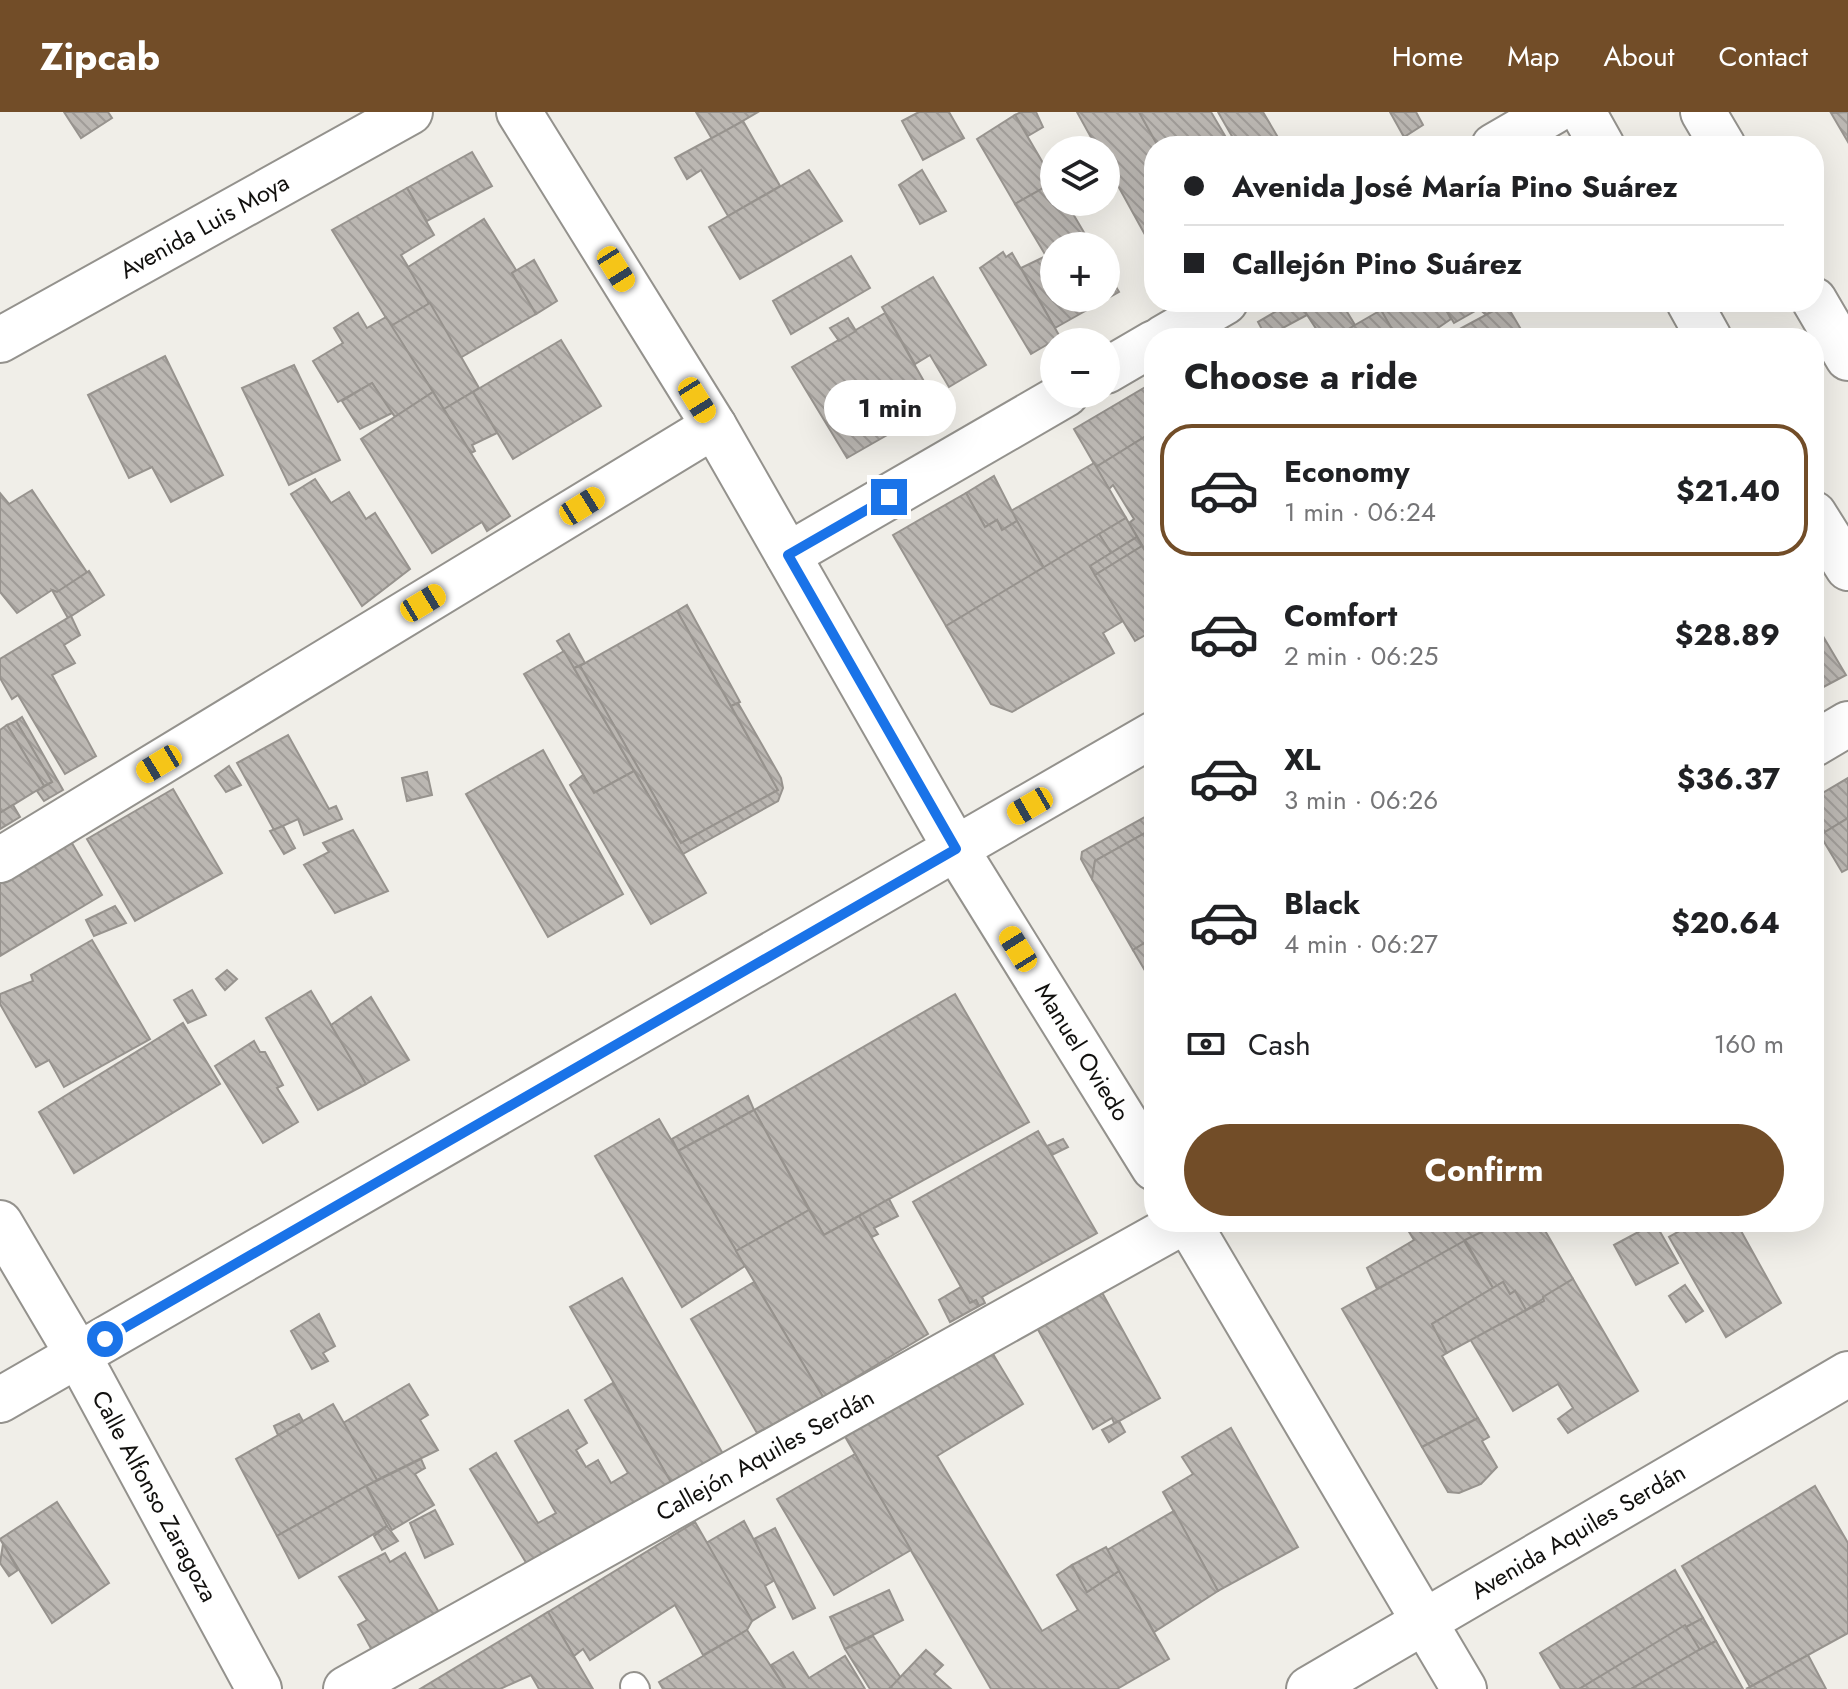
<!DOCTYPE html>
<meta charset="utf-8">
<style>
:root{--surface:#fff;--page:#f6f6f6;--text:#202124;--muted:#757577;--line:#e0e0e0;--accent:#724d28}
body{margin:0;font-family:Jost,sans-serif;background:var(--page);color:var(--text);height:100vh;display:flex;flex-direction:column;font-size:30px;white-space:nowrap}
*{box-sizing:border-box;margin:0}
p{font-size:26px;color:var(--muted)}
.icon{flex:none;width:44px;height:44px;fill:none;stroke:currentColor;stroke-width:2;stroke-linecap:round;stroke-linejoin:round}
.map{position:relative;flex:1;overflow:hidden}
.details{position:absolute;left:1144px;top:216px;width:680px;height:904px;display:flex;flex-direction:column;background:var(--surface);border-radius:32px;box-shadow:0 8px 32px #0002}
.details>*{flex:none}
.banner{position:absolute;left:1144px;top:24px;width:680px;height:176px;border-radius:32px;box-shadow:0 8px 32px #0002;display:grid;align-content:center;height:176px;padding:0 40px;background:var(--surface)}
.fabs{position:absolute;left:1040px;top:24px;display:grid;gap:16px}
.fabs a{display:grid;place-items:center;width:80px;height:80px;border-radius:50%;background:var(--surface);box-shadow:0 8px 32px #0002;font-size:40px}
.end{position:absolute;width:36px;height:36px;margin:-18px;border:10px solid #1a73e8;background:#fff;box-shadow:0 0 0 4px #fff}
.from{border-radius:50%}
.bubble{position:absolute;height:56px;border-radius:28px;background:var(--surface);box-shadow:0 8px 32px #0002;font-size:26px;font-weight:700;line-height:56px;text-align:center}
.car{position:absolute;width:24px;height:48px;margin:-24px -12px;border-radius:10px;box-shadow:0 0 6px 2px #0007;background:linear-gradient(#f5c518 24%,#345 0 40%,#f5c518 0 76%,#345 0 86%,#f5c518 0)}
.banner b{display:flex;align-items:center;gap:28px;height:76px;font-size:30px}
.banner b+b{border-top:2px solid var(--line)}
.banner i{width:20px;height:20px;background:var(--text)}
ul{padding:0;list-style:none}
li{display:flex;align-items:center;gap:24px;height:132px;margin:0 16px 12px;padding:0 24px;border:4px solid transparent;border-radius:32px}
li div{flex:1}
li b{display:block;font-size:30px}
li em{font-style:normal;font-weight:700}
li.selected{border-color:var(--accent)}
li>.icon{width:72px;height:72px;stroke-width:1.5}
h2{padding:0 40px;font-size:36px;line-height:96px}
.pay{display:flex;align-items:center;gap:20px;height:88px;padding:0 40px;font-size:30px}
.pay p{margin-inline-start:auto}
.button{display:flex;gap:16px;margin-top:auto;padding:16px 40px}
.button a{flex:1;height:92px;border-radius:48px;background:var(--accent);color:#fff;font-size:32px;font-weight:700;line-height:92px;text-align:center}
header{display:flex;align-items:center;gap:48px;box-sizing:border-box;height:112px;padding:0 40px;background:var(--accent);color:#fff}
header strong{font-size:38px}
nav{display:flex;gap:44px;margin-inline-start:auto;font-size:28px}
.map>svg:first-child{display:block}
</style>
<header>
<strong>Zipcab</strong>
<nav><a>Home</a><a>Map</a><a>About</a><a>Contact</a></nav>
</header>
<div class="map">
<svg width="1848" height="1577" viewBox="0 0 1848 1577">
<defs>
<pattern id="building-back-hatch" width="6" height="6" patternUnits="userSpaceOnUse" patternTransform="scale(2)"><rect width="6" height="6" fill="#bbb7b2"/><path d="M-1 5l2 2M0 0l6 6M5-1l2 2" fill="none" stroke="#a09c98"/></pattern>
</defs>
<rect width="100%" height="100%" fill="#f0eee8"/>
<!-- building -->
<g fill="url(#building-back-hatch)" stroke="#97938e" stroke-width="2">
<polygon points="64,0 108,0 112,6 81,26"/>
<polygon points="696,0 758,0 712,27"/>
<polygon points="919,0 949,0 964,26 923,48 902,9"/>
<polygon points="1021,0 1036,0 1043,15 1028,24 1015,3"/>
<polygon points="1077,0 1139,0 1158,34 1154,34 1154,139 1106,52 1106,38 1098,38"/>
<polygon points="1139,0 1211,0 1231,34 1158,34"/>
<polygon points="1218,0 1263,0 1283,34 1237,33"/>
<polygon points="1390,0 1416,0 1423,13 1404,25"/>
<polygon points="1848,0 1848,30 1831,1"/>
<polygon points="1015,3 1054,70 1015,92 977,27"/>
<polygon points="743,9 780,74 728,104 701,58 687,67 675,46"/>
<polygon points="472,40 492,74 427,109 407,76"/>
<polygon points="809,58 842,109 740,167 709,115"/>
<polygon points="922,58 946,99 920,112 899,73"/>
<polygon points="1054,70 1054,90 1066,90 1092,134 1054,134 1054,186 1106,186 1106,158 1119,180 1055,216 1021,156 1046,144 1015,92"/>
<polygon points="407,76 434,123 401,143 430,191 391,214 332,118"/>
<polygon points="484,107 516,158 512,161 536,202 460,246 408,155"/>
<polygon points="1003,140 1006,145 1012,141 1060,225 1031,242 980,156"/>
<polygon points="851,144 870,176 791,222 773,189"/>
<polygon points="534,148 557,189 536,202 512,161"/>
<polygon points="933,165 986,253 949,275 930,243 915,252 882,195"/>
<polygon points="1292,190 1302,190 1307,203 1266,225 1258,210"/>
<polygon points="1317,190 1341,190 1355,213 1335,226 1322,226 1304,198"/>
<polygon points="1376,190 1441,190 1435,195 1438,199 1445,196 1451,207 1435,218 1441,226 1397,226"/>
<polygon points="1441,190 1472,190 1477,198 1454,211 1445,196 1438,199 1435,195"/>
<polygon points="1472,190 1505,190 1506,192 1486,203"/>
<polygon points="430,191 479,276 444,297 391,214"/>
<polygon points="1506,192 1526,226 1460,226 1456,219"/>
<polygon points="1381,198 1397,226 1335,226 1355,213"/>
<polygon points="358,201 367,216 386,205 433,280 395,305 372,271 338,290 313,249 343,231 334,216"/>
<polygon points="885,201 938,294 847,346 792,255"/>
<polygon points="848,206 856,219 839,229 830,216"/>
<polygon points="561,228 601,294 513,347 473,280"/>
<polygon points="165,244 223,363 171,390 152,355 129,366 88,283"/>
<polygon points="294,253 340,348 289,373 242,276"/>
<polygon points="1154,270 1154,319 1096,355 1074,317"/>
<polygon points="372,271 392,301 360,317 342,289"/>
<polygon points="433,280 510,404 487,419 482,410 432,441 361,327"/>
<polygon points="473,280 497,321 472,333 475,339 471,341 444,297"/>
<polygon points="1154,319 1154,330 1148,334 1154,342 1154,453 1129,411 1134,407 1113,373 1109,377 1096,355"/>
<polygon points="1094,351 1126,406 1044,456 1011,399"/>
<polygon points="994,364 1017,409 1002,418 997,408 985,415 966,381"/>
<polygon points="315,367 331,391 349,380 366,407 375,401 410,457 362,494 291,382"/>
<polygon points="32,378 88,462 57,480 52,478 17,501 0,480 0,381 9,392"/>
<polygon points="966,381 985,415 997,408 1002,418 1017,409 1044,456 946,514 893,423"/>
<polygon points="1126,406 1137,425 1111,441 1099,422"/>
<polygon points="1099,422 1111,441 1090,454 1123,509 1103,521 1114,541 1012,600 991,592 946,514"/>
<polygon points="1137,425 1142,434 1095,463 1090,454"/>
<polygon points="1142,434 1154,453 1154,518 1135,529 1095,463"/>
<polygon points="89,459 104,483 68,506 52,478 57,480"/>
<polygon points="687,493 740,590 731,594 677,499"/>
<polygon points="677,499 778,678 681,731 580,554"/>
<polygon points="71,504 80,523 64,533 75,551 52,563 96,644 65,662 18,583 12,587 0,566 0,547"/>
<polygon points="1814,509 1846,563 1814,580"/>
<polygon points="569,522 585,551 574,556 557,529"/>
<polygon points="564,539 634,659 594,681 524,562"/>
<polygon points="580,554 681,731 778,678 731,594 738,591 781,666 783,676 778,689 683,742 574,556"/>
<polygon points="22,605 63,678 44,689 37,679 52,670 16,609"/>
<polygon points="16,609 52,670 44,674 7,613"/>
<polygon points="7,613 44,674 0,701 0,618"/>
<polygon points="288,623 329,697 336,694 342,707 304,723 298,707 274,718 237,651"/>
<polygon points="543,638 623,782 548,825 466,682"/>
<polygon points="229,654 241,673 226,680 215,664"/>
<polygon points="634,659 706,781 651,812 570,673 583,663 594,681"/>
<polygon points="427,660 432,683 407,689 402,666"/>
<polygon points="1848,666 1848,706 1825,720 1814,703 1814,686"/>
<polygon points="173,677 222,761 135,809 87,727"/>
<polygon points="13,693 20,705 0,717 0,701"/>
<polygon points="1154,700 1154,716 1095,749 1092,767 1081,747 1082,740"/>
<polygon points="1848,706 1848,757 1842,760 1820,723"/>
<polygon points="283,714 295,736 284,742 270,719"/>
<polygon points="1154,716 1154,825 1133,838 1092,767 1095,749"/>
<polygon points="353,718 388,779 335,801 304,753 329,740 323,731"/>
<polygon points="69,726 102,783 0,844 0,765"/>
<polygon points="115,794 126,811 94,824 86,808"/>
<polygon points="1154,825 1154,874 1133,838"/>
<polygon points="92,828 150,927 64,975 49,948 36,955 0,892 0,882 33,869 31,863"/>
<polygon points="227,858 237,867 225,878 216,867"/>
<polygon points="192,878 206,903 188,911 174,888"/>
<polygon points="311,879 366,972 318,998 266,906"/>
<polygon points="955,882 1029,1010 824,1123 754,998"/>
<polygon points="371,885 409,948 366,972 331,913"/>
<polygon points="183,911 220,972 74,1061 39,1000"/>
<polygon points="254,929 260,940 265,940 283,973 277,976 298,1010 263,1031 215,954"/>
<polygon points="748,984 754,998 678,1039 672,1027"/>
<polygon points="754,998 809,1098 736,1139 678,1039"/>
<polygon points="659,1007 745,1154 682,1195 595,1044"/>
<polygon points="1038,1019 1097,1121 982,1185 985,1191 979,1194 976,1188 970,1191 913,1090"/>
<polygon points="1063,1027 1068,1035 1052,1043 1047,1034"/>
<polygon points="889,1087 898,1104 874,1116 878,1122 872,1125 859,1104"/>
<polygon points="809,1098 824,1123 859,1104 928,1222 823,1285 736,1139"/>
<polygon points="1403,1110 1502,1110 1377,1177 1367,1156 1414,1128"/>
<polygon points="1502,1110 1540,1110 1573,1167 1526,1198 1515,1179 1510,1182 1503,1170 1493,1176 1465,1128"/>
<polygon points="1696,1110 1722,1110 1724,1114 1736,1110 1781,1191 1726,1225 1669,1125"/>
<polygon points="1655,1111 1678,1151 1636,1173 1614,1133"/>
<polygon points="1464,1129 1493,1176 1432,1212 1447,1241 1442,1244 1478,1306 1422,1335 1342,1197"/>
<polygon points="622,1166 723,1342 672,1372 570,1195"/>
<polygon points="1573,1167 1638,1279 1568,1321 1558,1307 1573,1296 1558,1272 1513,1299 1470,1227 1544,1189 1543,1185"/>
<polygon points="754,1170 823,1285 757,1321 691,1207"/>
<polygon points="1503,1170 1510,1182 1515,1179 1526,1198 1447,1241 1432,1212"/>
<polygon points="1685,1173 1703,1199 1686,1210 1669,1184"/>
<polygon points="961,1175 970,1191 976,1188 979,1194 950,1210 939,1188"/>
<polygon points="1099,1175 1160,1286 1119,1309 1114,1311 1112,1306 1093,1317 1035,1212"/>
<polygon points="319,1202 335,1234 323,1241 328,1249 312,1257 291,1219"/>
<polygon points="990,1237 1023,1292 937,1344 1042,1519 1078,1498 1057,1463 1072,1453 1087,1480 1119,1459 1169,1547 1117,1577 991,1577 843,1321"/>
<polygon points="613,1271 672,1372 528,1454 470,1357 496,1341 538,1411 556,1401 515,1329 568,1298 587,1331 576,1338 586,1355 598,1348 611,1371 628,1361 585,1288"/>
<polygon points="409,1272 428,1303 420,1308 438,1338 377,1368 343,1311"/>
<polygon points="333,1292 377,1368 277,1424 236,1347"/>
<polygon points="299,1302 303,1309 278,1323 274,1314"/>
<polygon points="1478,1306 1489,1325 1482,1329 1497,1355 1481,1372 1459,1381 1448,1380 1422,1335"/>
<polygon points="1119,1309 1125,1320 1109,1330 1102,1318"/>
<polygon points="1231,1316 1298,1435 1218,1479 1163,1380 1193,1362 1182,1345"/>
<polygon points="855,1342 911,1438 834,1483 777,1387"/>
<polygon points="421,1347 425,1356 415,1362 434,1393 392,1418 366,1374"/>
<polygon points="366,1374 387,1414 299,1466 277,1424"/>
<polygon points="1815,1374 1848,1431 1848,1521 1750,1575 1682,1454"/>
<polygon points="57,1390 109,1471 52,1511 0,1427"/>
<polygon points="435,1398 453,1432 425,1446 410,1411"/>
<polygon points="1174,1399 1218,1479 1154,1520 1107,1438"/>
<polygon points="744,1409 775,1468 765,1474 775,1495 752,1509 706,1431"/>
<polygon points="695,1410 752,1509 747,1518 703,1543 675,1493 590,1548 583,1537 574,1544 548,1500"/>
<polygon points="387,1414 398,1429 382,1438 374,1424"/>
<polygon points="775,1416 815,1496 793,1507 754,1427"/>
<polygon points="3,1432 18,1458 9,1464 0,1451"/>
<polygon points="1106,1435 1119,1459 1087,1480 1072,1453"/>
<polygon points="385,1441 390,1450 405,1441 441,1504 374,1542 358,1513 367,1508 339,1465"/>
<polygon points="1675,1458 1703,1506 1579,1577 1561,1577 1540,1541"/>
<polygon points="889,1478 903,1508 845,1537 830,1505"/>
<polygon points="548,1500 593,1577 539,1577 531,1563 500,1577 420,1577"/>
<polygon points="1703,1506 1716,1529 1699,1538 1686,1515"/>
<polygon points="1685,1513 1700,1538 1631,1577 1579,1577"/>
<polygon points="747,1518 786,1577 663,1577 659,1570"/>
<polygon points="873,1524 901,1566 889,1577 870,1577 845,1537"/>
<polygon points="1716,1529 1743,1577 1631,1577 1699,1538"/>
<polygon points="926,1538 943,1553 934,1562 951,1577 889,1577"/>
<polygon points="793,1540 809,1566 845,1544 865,1577 786,1577 771,1553"/>
<polygon points="1808,1543 1826,1577 1746,1577 1750,1575"/>
</g>
<g fill="none" stroke-linecap="round" stroke-linejoin="round">
<defs>
<polyline id="lane" points="634,1574 636,1577"/>
<g id="street">
<path id="s1" d="M519,0L714,314L956,737L1154,1056"/>
<polyline points="1494,34 1553,0"/>
<polyline points="1163,226 1225,190"/>
<path id="s2" d="M0,228L410,0"/>
<polyline points="1106,259 1154,231"/>
<polyline points="788,443 1066,282"/>
<polyline points="1814,632 1848,612"/>
<polyline points="0,748 714,314"/>
<polyline points="1188,1110 1464,1577"/>
<path id="s3" d="M346,1577L1183,1110"/>
</g>
<g id="secondary">
<path id="s4" d="M0,1111L78,1243L259,1577"/>
<polyline points="0,1288 1154,622"/>
<path id="s5" d="M1309,1577L1848,1262"/>
</g>
<g id="primary">
<polyline points="1583,0 1602,34"/>
<polyline points="1703,0 1723,34"/>
<polyline points="1814,188 1848,246"/>
<polyline points="1689,190 1709,226"/>
<polyline points="1814,402 1848,456"/>
</g>
</defs>
<!-- lane casing -->
<use href="#lane" stroke="#94928d" stroke-width="30"/>
<!-- street casing -->
<use href="#street" stroke="#94928d" stroke-width="48"/>
<!-- secondary casing -->
<use href="#secondary" stroke="#94928d" stroke-width="48"/>
<!-- primary casing -->
<use href="#primary" stroke="#94928d" stroke-width="48"/>
<!-- lane -->
<use href="#lane" stroke="#fff" stroke-width="26"/>
<!-- street -->
<use href="#street" stroke="#fff" stroke-width="44"/>
<!-- secondary -->
<use href="#secondary" stroke="#fff" stroke-width="44"/>
<!-- primary -->
<use href="#primary" stroke="#fff" stroke-width="44"/>
</g>
<g fill="none" stroke-linecap="round" stroke-linejoin="round">
<!-- route -->
<polyline stroke="#1a73e8" stroke-width="10" points="105,1227 956,737 788,443 889,385"/>
</g>
<g text-anchor="middle" stroke-width="6" stroke-linejoin="round" paint-order="stroke">
<!-- street labels -->
<g font-size="24" fill="#11100e" stroke="#fdfbf5">
<text dy="8" stroke="none"><textPath href="#s2" startOffset="234">Avenida Luis Moya</textPath></text>
<text dy="8" stroke="none"><textPath href="#s1" startOffset="1096">Manuel Oviedo</textPath></text>
<text dy="8" stroke="none"><textPath href="#s3" startOffset="480">Callejón Aquiles Serdán</textPath></text>
<text dy="8" stroke="none"><textPath href="#s4" startOffset="314">Calle Alfonso Zaragoza</textPath></text>
<text dy="8" stroke="none"><textPath href="#s5" startOffset="312">Avenida Aquiles Serdán</textPath></text>
</g>
</g>
</svg>
<div class="fabs">
<a><svg class="icon" aria-label="layers" viewBox="0 0 24 24"><path d="M12 4l9 5-9 5-9-5zM3 14l9 5 9-5"/></svg></a>
<a>+</a>
<a>−</a>
</div>
<i class="end from" style="left:105px;top:1227px"></i>
<i class="end" style="left:889px;top:385px"></i>
<div class="bubble" style="left:824px;top:268px;width:132px">1 min</div>
<i class="car" style="left:616px;top:157px;rotate:148deg"></i>
<i class="car" style="left:697px;top:288px;rotate:148deg"></i>
<i class="car" style="left:582px;top:394px;rotate:58deg"></i>
<i class="car" style="left:423px;top:491px;rotate:59deg"></i>
<i class="car" style="left:159px;top:652px;rotate:239deg"></i>
<i class="car" style="left:1030px;top:694px;rotate:240deg"></i>
<i class="car" style="left:1018px;top:837px;rotate:328deg"></i>
<div class="banner">
<b><i class="from"></i>Avenida José María Pino Suárez</b>
<b><i></i>Callejón Pino Suárez</b>
</div>
<section class="details">
<h2>Choose a ride</h2>
<ul>
<li class="selected"><svg class="icon" aria-label="car" viewBox="0 0 24 24"><path d="M5 17H2v-5l4-1 3-4h7l3 4 3 1v5h-3M9 17h6M6 11h13"/><circle cx="7" cy="17" r="2"/><circle cx="17" cy="17" r="2"/></svg><div><b>Economy</b><p>1 min · 06:24</p></div><em>$21.40</em></li>
<li><svg class="icon" aria-label="car" viewBox="0 0 24 24"><path d="M5 17H2v-5l4-1 3-4h7l3 4 3 1v5h-3M9 17h6M6 11h13"/><circle cx="7" cy="17" r="2"/><circle cx="17" cy="17" r="2"/></svg><div><b>Comfort</b><p>2 min · 06:25</p></div><em>$28.89</em></li>
<li><svg class="icon" aria-label="car" viewBox="0 0 24 24"><path d="M5 17H2v-5l4-1 3-4h7l3 4 3 1v5h-3M9 17h6M6 11h13"/><circle cx="7" cy="17" r="2"/><circle cx="17" cy="17" r="2"/></svg><div><b>XL</b><p>3 min · 06:26</p></div><em>$36.37</em></li>
<li><svg class="icon" aria-label="car" viewBox="0 0 24 24"><path d="M5 17H2v-5l4-1 3-4h7l3 4 3 1v5h-3M9 17h6M6 11h13"/><circle cx="7" cy="17" r="2"/><circle cx="17" cy="17" r="2"/></svg><div><b>Black</b><p>4 min · 06:27</p></div><em>$20.64</em></li>
</ul>
<div class="pay"><svg class="icon" aria-label="cash" viewBox="0 0 24 24"><path d="M3 7h18v10H3z"/><circle cx="12" cy="12" r="2"/></svg>Cash<p>160 m</p></div>
<div class="button"><a>Confirm</a></div>
</section>
</div>
